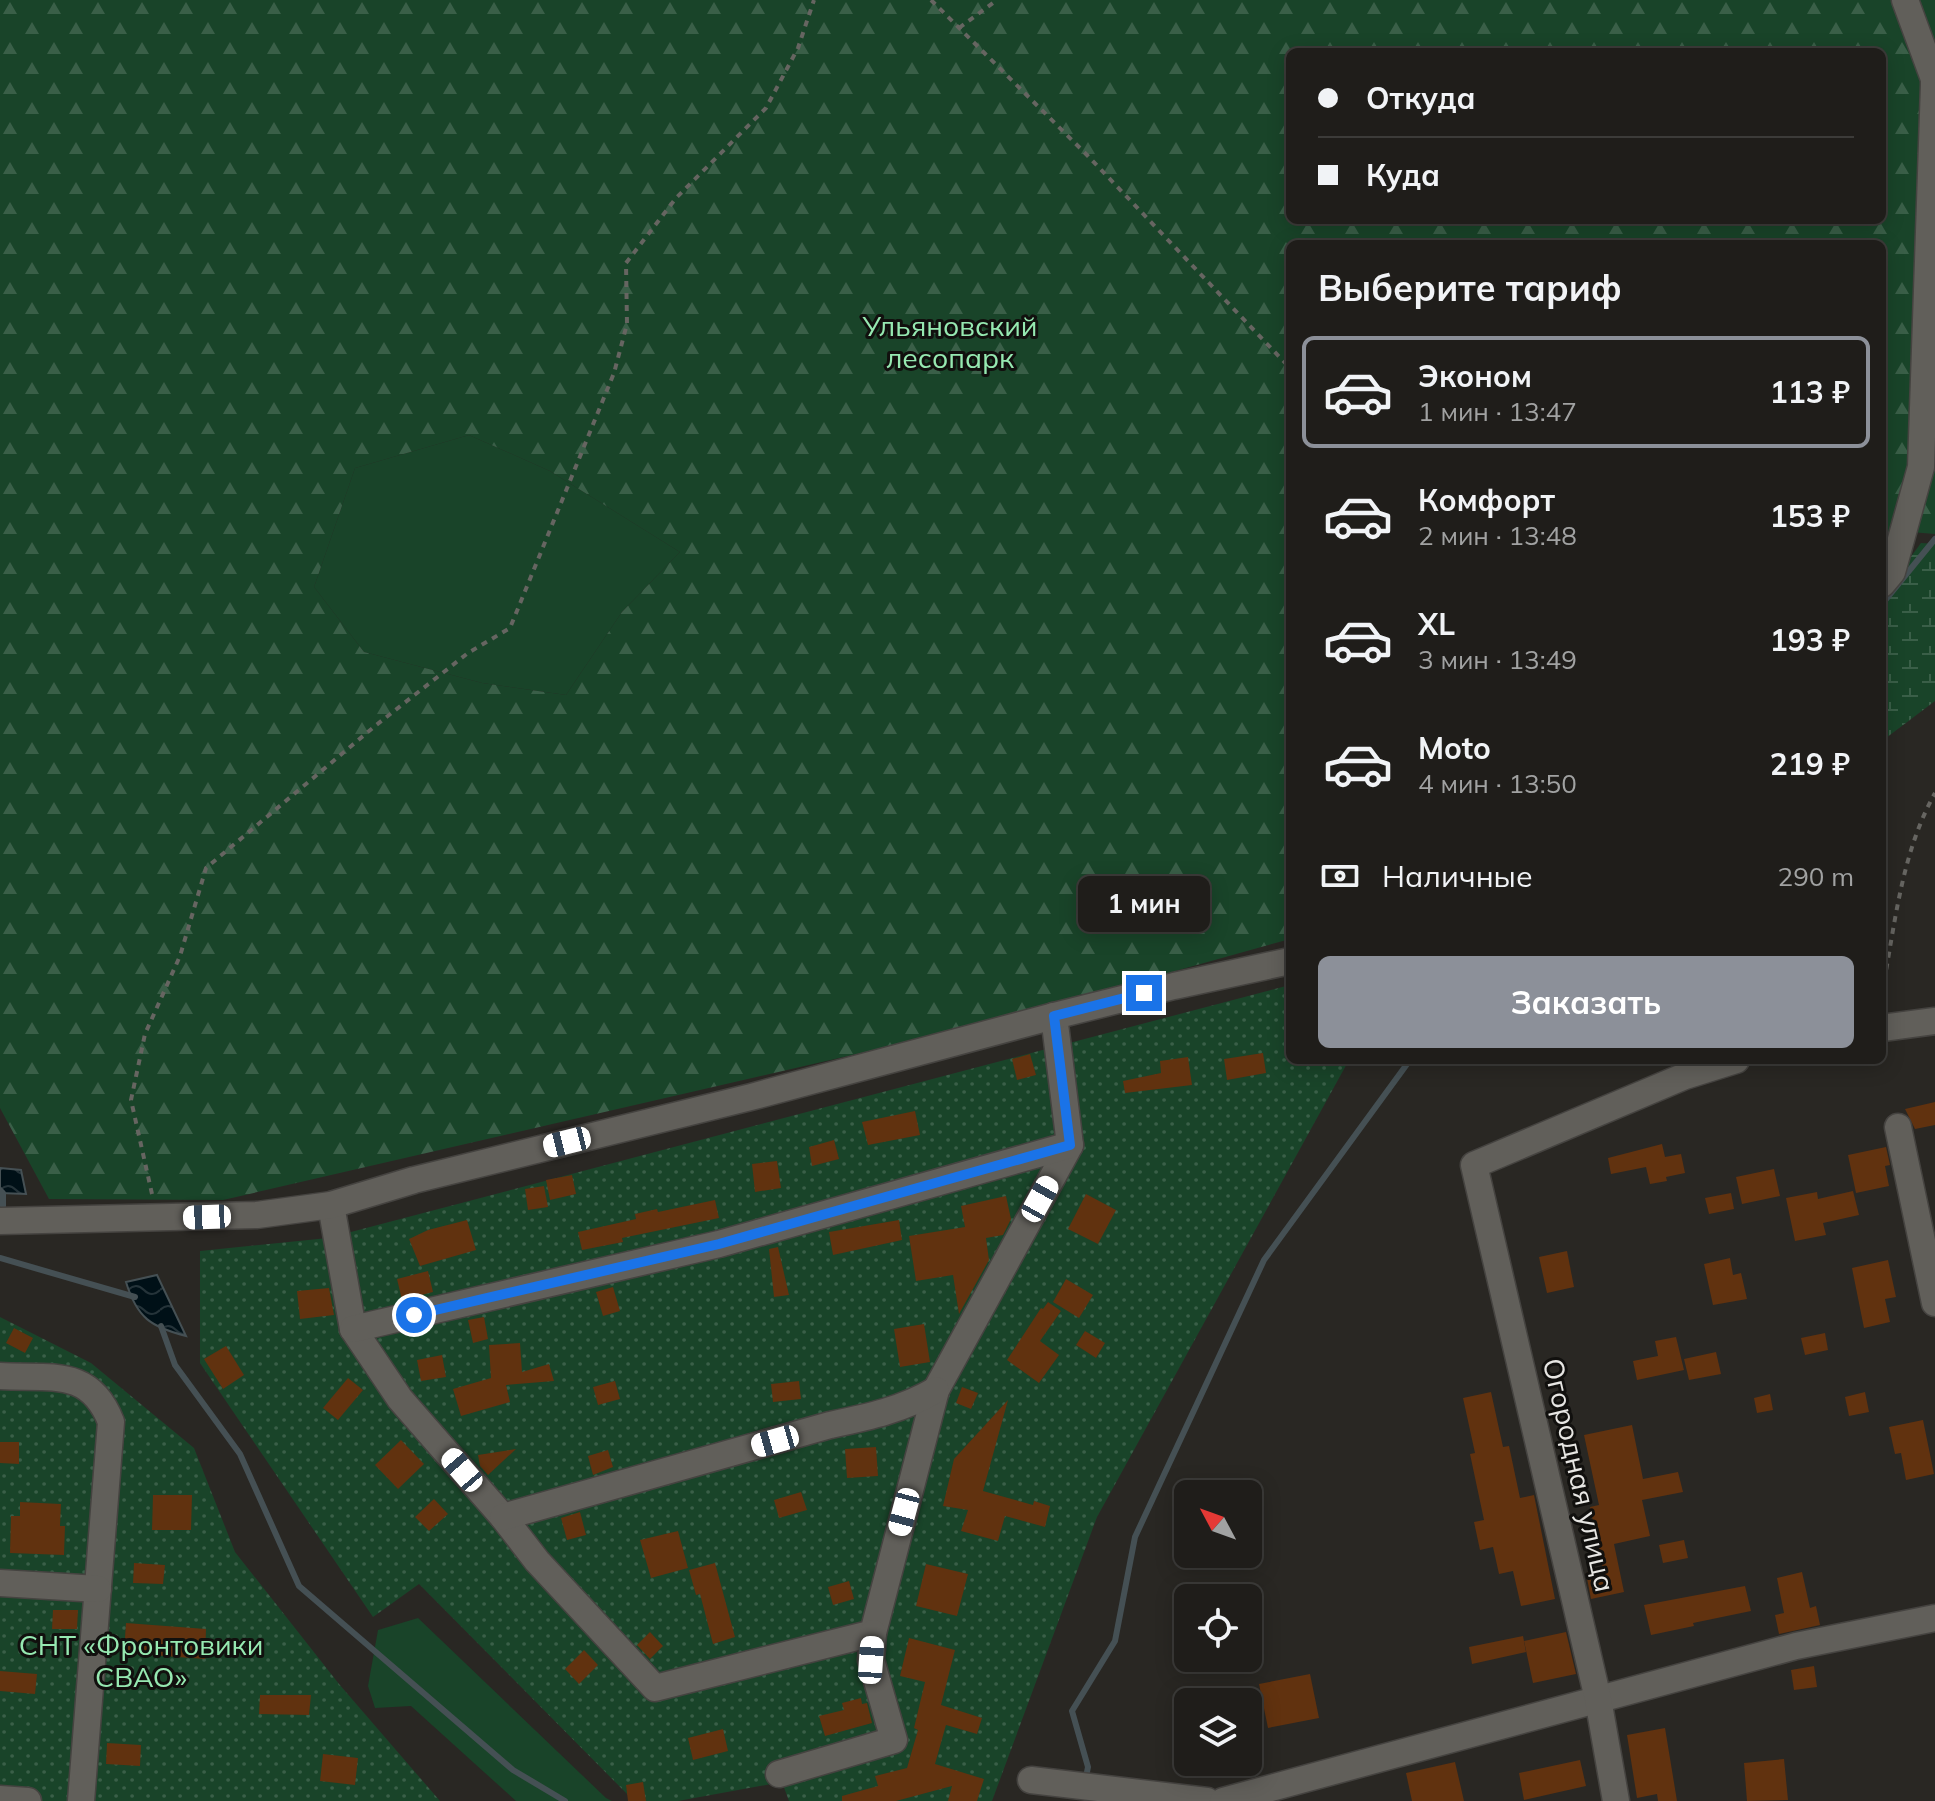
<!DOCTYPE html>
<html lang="ru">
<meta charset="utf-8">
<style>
:root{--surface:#1f1d1a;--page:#2c2a27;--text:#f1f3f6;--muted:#a1a2a2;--line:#3c3b39;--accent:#8c9099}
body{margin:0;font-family:Mulish,sans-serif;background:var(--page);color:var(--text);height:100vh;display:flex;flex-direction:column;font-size:30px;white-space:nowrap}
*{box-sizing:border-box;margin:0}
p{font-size:26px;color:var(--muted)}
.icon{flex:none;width:44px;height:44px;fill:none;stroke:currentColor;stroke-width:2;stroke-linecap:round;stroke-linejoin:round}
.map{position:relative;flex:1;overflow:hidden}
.details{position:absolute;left:1286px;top:240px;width:600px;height:824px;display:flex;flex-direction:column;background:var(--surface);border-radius:12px;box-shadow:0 4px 20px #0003,0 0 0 2px var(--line)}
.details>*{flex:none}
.guide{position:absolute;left:1286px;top:48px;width:600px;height:176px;border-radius:12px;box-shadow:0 4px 20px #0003,0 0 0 2px var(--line);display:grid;align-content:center;height:176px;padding:0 32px;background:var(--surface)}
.needle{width:52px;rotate:311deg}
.tools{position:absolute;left:1174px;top:1480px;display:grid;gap:16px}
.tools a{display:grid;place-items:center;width:88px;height:88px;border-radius:12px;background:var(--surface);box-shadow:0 4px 20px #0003,0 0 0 2px var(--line);font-size:40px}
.end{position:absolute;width:36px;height:36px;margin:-18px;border:10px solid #1a73e8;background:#fff;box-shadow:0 0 0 4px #fff}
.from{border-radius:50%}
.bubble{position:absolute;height:56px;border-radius:12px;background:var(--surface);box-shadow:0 4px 20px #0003,0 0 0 2px var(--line);font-size:26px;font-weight:700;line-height:56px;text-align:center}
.car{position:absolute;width:24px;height:48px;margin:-24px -12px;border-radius:10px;box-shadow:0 0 6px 2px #0007;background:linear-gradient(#fff 24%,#345 0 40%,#fff 0 76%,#345 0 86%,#fff 0)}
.guide b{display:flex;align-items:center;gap:28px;height:76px;font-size:30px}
.guide b+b{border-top:2px solid var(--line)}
.guide i{width:20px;height:20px;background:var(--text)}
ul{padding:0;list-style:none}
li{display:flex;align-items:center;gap:24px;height:112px;margin:0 16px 12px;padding:0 16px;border:4px solid transparent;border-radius:12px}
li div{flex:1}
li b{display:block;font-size:30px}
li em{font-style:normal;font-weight:700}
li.on{border-color:var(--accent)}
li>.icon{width:72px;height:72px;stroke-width:1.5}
h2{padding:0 32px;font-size:36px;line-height:96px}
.pay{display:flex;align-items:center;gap:20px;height:88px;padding:0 32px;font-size:30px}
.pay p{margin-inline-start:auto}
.button{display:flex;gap:16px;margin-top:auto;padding:16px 32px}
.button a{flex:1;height:92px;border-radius:12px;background:var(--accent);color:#fff;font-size:32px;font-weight:700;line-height:92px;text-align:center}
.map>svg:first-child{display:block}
</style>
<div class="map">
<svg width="1935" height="1801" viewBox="0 0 1935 1801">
<defs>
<pattern id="forest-firs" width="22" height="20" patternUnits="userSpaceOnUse" patternTransform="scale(2)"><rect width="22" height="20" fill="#194429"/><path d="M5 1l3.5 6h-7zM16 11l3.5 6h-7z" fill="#3a5f48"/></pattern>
<pattern id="wetland-marsh" width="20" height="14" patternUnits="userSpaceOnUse" patternTransform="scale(2)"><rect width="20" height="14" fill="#194429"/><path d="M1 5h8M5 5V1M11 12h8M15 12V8" fill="none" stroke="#3a5f48"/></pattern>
<pattern id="garden-dots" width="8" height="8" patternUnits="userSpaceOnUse" patternTransform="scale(2)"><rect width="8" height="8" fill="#194429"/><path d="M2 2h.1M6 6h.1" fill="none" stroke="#3a5f48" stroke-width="1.8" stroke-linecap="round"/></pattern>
<pattern id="water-waves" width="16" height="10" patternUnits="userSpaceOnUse" patternTransform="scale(2)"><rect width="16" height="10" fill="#001017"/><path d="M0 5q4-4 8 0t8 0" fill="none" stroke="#253339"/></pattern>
</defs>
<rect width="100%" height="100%" fill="#292723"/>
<!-- grass -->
<g fill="#194429">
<polygon points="469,435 550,471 680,552 622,612 566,695 482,683 364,652 314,587 355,468"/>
<polygon points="418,1618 606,1798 612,1801 516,1801 411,1706 375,1708 368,1686 378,1630"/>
</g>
<!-- forest -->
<path fill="url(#forest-firs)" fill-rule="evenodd" d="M0,0H1935V534L1899,531L1882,546V244H1290V939L978,1026L223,1200L49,1199L0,1108ZM1290,52H1882V220H1290ZM469,435L550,471L680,552L622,612L566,695L482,683L364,652L314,587L355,468Z"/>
<!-- wetland -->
<polygon fill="url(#wetland-marsh)" points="1921,543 1935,544 1935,701 1882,741 1882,596"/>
<!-- garden -->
<g fill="url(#garden-dots)">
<polygon points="1290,985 1290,1060 1349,1060 1097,1517 992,1801 789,1801 782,1782 678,1801 634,1801 419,1584 373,1617 200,1363 200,1251 328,1238"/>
<polygon points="0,1317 91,1363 194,1448 235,1552 339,1684 440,1801 0,1801"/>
</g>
<!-- water -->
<g fill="url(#water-waves)" stroke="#455054" stroke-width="2">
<polygon points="0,1168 21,1170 26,1194 0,1193"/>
<path d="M157,1275L186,1336C151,1327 137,1318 126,1282Z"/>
</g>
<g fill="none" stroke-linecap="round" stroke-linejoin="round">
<!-- stream -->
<g stroke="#455054" stroke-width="6">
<polyline points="1882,604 1935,539"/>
<polyline points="0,1190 3,1193 3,1206"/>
<polyline points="0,1258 135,1297"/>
<polyline points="161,1326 175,1365 240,1454 299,1586 513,1770 565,1801"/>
<polyline points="1085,1782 1088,1767 1072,1711 1115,1641 1135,1537 1264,1260 1410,1060"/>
</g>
</g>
<!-- building -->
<g fill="#61320f">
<polygon points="1263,1053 1266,1073 1227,1080 1224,1059"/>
<polygon points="1030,1054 1036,1075 1017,1080 1012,1059"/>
<polygon points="1188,1057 1192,1085 1125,1093 1123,1081 1161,1073 1160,1061"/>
<polygon points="1935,1102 1935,1125 1915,1129 1905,1109"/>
<polygon points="915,1111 920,1135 868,1145 862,1122"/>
<polygon points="834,1140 839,1159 812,1166 809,1147"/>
<polygon points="1662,1144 1665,1157 1681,1154 1685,1173 1666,1177 1667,1181 1650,1184 1646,1167 1611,1174 1608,1158"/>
<polygon points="1886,1147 1890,1165 1885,1166 1889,1186 1856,1193 1848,1155"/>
<polygon points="777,1161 781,1188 755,1192 752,1164"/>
<polygon points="1774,1169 1780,1196 1742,1204 1736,1177"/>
<polygon points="572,1175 576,1194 550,1200 546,1180"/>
<polygon points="544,1186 548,1207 528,1210 525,1189"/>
<polygon points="1853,1191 1859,1215 1823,1223 1826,1235 1795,1241 1786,1198 1817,1192 1818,1199"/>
<polygon points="1731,1193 1734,1209 1709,1214 1705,1198"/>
<polygon points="1086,1194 1116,1210 1098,1244 1068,1229"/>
<polygon points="1006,1196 1011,1219 1003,1235 986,1238 989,1260 959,1314 953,1275 916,1281 909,1236 965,1227 961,1206"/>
<polygon points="715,1200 719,1218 622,1238 623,1242 582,1250 578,1232 636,1219 635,1214 657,1209 658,1212"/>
<polygon points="467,1220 476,1250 420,1266 409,1239 428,1230"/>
<polygon points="899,1220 902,1240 833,1255 829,1232"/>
<polygon points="778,1247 789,1295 774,1297 769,1249"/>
<polygon points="1567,1251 1574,1287 1547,1293 1539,1257"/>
<polygon points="1730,1258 1733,1275 1741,1273 1747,1299 1713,1305 1704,1264"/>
<polygon points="1888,1260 1896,1297 1885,1299 1890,1322 1864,1328 1852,1268"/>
<polygon points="428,1271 433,1292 402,1300 397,1279"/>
<polygon points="1066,1279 1093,1295 1079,1318 1053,1302"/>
<polygon points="613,1287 620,1311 603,1316 596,1292"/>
<polygon points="329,1288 334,1315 300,1319 297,1291"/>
<polygon points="1048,1302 1061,1311 1040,1341 1059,1355 1039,1383 1007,1360 1041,1308 1043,1309"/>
<polygon points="484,1317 488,1339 473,1343 468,1320"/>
<polygon points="924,1324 930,1362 900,1367 894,1329"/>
<polygon points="14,1328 33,1338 25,1353 6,1343"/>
<polygon points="1085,1331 1105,1343 1096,1358 1076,1345"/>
<polygon points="1825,1333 1828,1350 1805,1355 1801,1338"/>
<polygon points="1676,1337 1684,1370 1637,1380 1633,1361 1658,1356 1655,1341"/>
<polygon points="520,1343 522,1372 549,1364 554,1381 506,1385 510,1402 461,1416 453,1389 491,1378 489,1345"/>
<polygon points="226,1346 244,1375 223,1389 204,1359"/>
<polygon points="1716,1352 1721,1374 1689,1380 1684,1359"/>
<polygon points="442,1355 446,1377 421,1381 417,1360"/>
<polygon points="348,1378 363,1390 338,1420 323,1408"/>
<polygon points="615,1381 620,1399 598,1405 593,1387"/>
<polygon points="799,1381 801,1399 773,1402 771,1384"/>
<polygon points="962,1387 978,1393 971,1409 956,1403"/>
<polygon points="1491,1392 1503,1447 1509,1446 1520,1498 1534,1495 1555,1599 1521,1606 1513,1571 1499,1574 1493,1547 1480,1550 1474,1522 1484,1520 1470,1454 1475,1453 1463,1398"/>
<polygon points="1865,1392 1869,1412 1849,1416 1845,1397"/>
<polygon points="1770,1394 1773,1410 1757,1413 1754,1398"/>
<polygon points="1008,1400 983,1491 1033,1505 1034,1501 1050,1506 1045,1527 1005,1516 998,1541 961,1531 968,1510 943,1506 954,1459"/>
<polygon points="1923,1420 1934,1474 1906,1480 1901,1453 1895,1454 1889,1427"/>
<polygon points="1632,1425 1643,1479 1678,1472 1683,1492 1642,1500 1650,1536 1614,1544 1624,1592 1591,1599 1586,1573 1603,1569 1590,1507 1599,1505 1584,1435"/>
<polygon points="401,1440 424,1464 398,1489 375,1465"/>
<polygon points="0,1442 19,1442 19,1464 0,1463"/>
<polygon points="876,1447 878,1476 847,1478 845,1449"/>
<polygon points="516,1449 488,1475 480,1466 478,1455"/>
<polygon points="608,1450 613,1467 593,1475 588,1456"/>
<polygon points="801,1492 807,1510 779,1518 774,1500"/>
<polygon points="153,1495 192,1495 191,1530 152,1530"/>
<polygon points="434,1499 448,1514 429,1531 415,1517"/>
<polygon points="20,1502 61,1504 60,1526 65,1526 64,1555 10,1553 11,1516 20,1516"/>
<polygon points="580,1512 586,1535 567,1540 561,1518"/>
<polygon points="678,1531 688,1568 651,1578 640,1540"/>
<polygon points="1684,1540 1688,1558 1663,1563 1659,1545"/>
<polygon points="134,1563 165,1565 163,1584 133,1583"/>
<polygon points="715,1563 735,1637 713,1644 700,1594 696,1595 689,1570"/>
<polygon points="926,1564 968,1574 957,1616 916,1606"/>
<polygon points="1802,1572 1810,1608 1816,1606 1820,1625 1779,1634 1775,1615 1784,1613 1777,1578"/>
<polygon points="849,1581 854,1599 833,1605 828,1587"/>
<polygon points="1745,1586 1751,1611 1693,1623 1694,1626 1651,1635 1644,1605"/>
<polygon points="53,1610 78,1610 77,1629 52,1629"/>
<polygon points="126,1623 206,1629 205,1659 124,1653"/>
<polygon points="650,1632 663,1646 650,1659 637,1645"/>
<polygon points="1566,1632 1576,1674 1533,1683 1524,1641"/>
<polygon points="1523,1636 1526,1652 1472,1664 1469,1647"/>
<polygon points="909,1638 955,1650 941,1705 982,1718 977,1734 946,1725 935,1764 984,1779 977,1801 948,1801 952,1786 896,1801 842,1801 842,1796 878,1786 875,1776 907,1768 918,1730 914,1728 925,1682 900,1676"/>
<polygon points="584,1650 598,1665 579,1684 565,1669"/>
<polygon points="1814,1666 1817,1687 1794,1690 1791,1670"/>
<polygon points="0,1671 37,1674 35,1694 0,1691"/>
<polygon points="1310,1674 1319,1718 1268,1728 1259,1684"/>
<polygon points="260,1695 311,1695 309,1715 259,1714"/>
<polygon points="861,1698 862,1704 867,1703 872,1723 825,1736 819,1716 844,1710 842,1703"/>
<polygon points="1665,1728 1677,1801 1658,1801 1657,1794 1637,1798 1627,1735"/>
<polygon points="723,1729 728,1751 693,1760 688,1738"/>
<polygon points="107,1743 141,1745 140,1766 106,1764"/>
<polygon points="323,1754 358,1758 355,1785 320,1781"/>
<polygon points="1784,1759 1788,1800 1747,1801 1744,1763"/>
<polygon points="1580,1760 1586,1786 1524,1800 1519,1773"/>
<polygon points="1455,1762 1464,1801 1412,1801 1406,1773"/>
<polygon points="643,1782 646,1801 628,1801 626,1785"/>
</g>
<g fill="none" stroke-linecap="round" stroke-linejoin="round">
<defs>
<g id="minor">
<polyline points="1882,584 1892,572 1921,467 1934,85 1934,79 1905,0"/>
<polyline points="1882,1028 1935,1021"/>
<polyline points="1898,1127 1935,1303"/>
<polyline points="331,1205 353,1329 400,1399 503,1517 537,1561 655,1688 873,1633 936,1390 1070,1145 1054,1016"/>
<polyline points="0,1221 257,1215 331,1205 414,1180 751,1097 1054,1016 1174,986 1290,961"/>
<polyline points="353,1329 719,1244 1070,1145"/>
<path d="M0,1376C50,1379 90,1367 111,1422L81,1801"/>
<path d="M503,1517L830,1425C868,1417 902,1410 936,1390"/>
<polyline points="0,1583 98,1589"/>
<polyline points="779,1774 894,1740 871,1660 873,1633"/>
<polyline points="1031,1780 1207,1801"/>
<polyline points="0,1799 28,1801"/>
<polyline points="1223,1801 1796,1646 1935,1618"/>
<polyline points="1616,1801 1598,1699 1474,1165 1685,1076 1736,1060"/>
</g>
</defs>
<!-- minor casing -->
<use href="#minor" stroke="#454340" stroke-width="29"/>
<!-- path -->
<g stroke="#666561" stroke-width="4" stroke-dasharray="6 6" stroke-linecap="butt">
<polyline points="931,0 1087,155 1290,368"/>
<polyline points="959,28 997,0"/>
<path d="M1882,993C1895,925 1901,854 1935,793"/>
<polyline points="152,1194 131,1100 145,1034 180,956 206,868 375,726 468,653 510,628 614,373 627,324 626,263 676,198 766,108 798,48 814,0"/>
</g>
<!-- minor -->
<use href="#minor" stroke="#615f5a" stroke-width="26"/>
</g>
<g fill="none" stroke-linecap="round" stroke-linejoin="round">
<!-- route -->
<polyline stroke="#1a73e8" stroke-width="10" points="414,1315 719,1244 1070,1145 1054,1016 1144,993"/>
</g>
<g text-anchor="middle" stroke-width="6" stroke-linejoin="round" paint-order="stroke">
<!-- park labels -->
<g font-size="28" fill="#96e9b1" stroke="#11100e">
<text x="950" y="336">Ульяновский<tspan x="950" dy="32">лесопарк</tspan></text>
<text x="141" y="1655">СНТ «Фронтовики<tspan x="141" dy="32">СВАО»</tspan></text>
</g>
<!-- street labels -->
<g font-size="28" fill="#e7e6e3" stroke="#11100e">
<text transform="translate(1579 1475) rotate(77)" y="10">Огородная улица</text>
</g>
</g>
</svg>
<div class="tools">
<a><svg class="needle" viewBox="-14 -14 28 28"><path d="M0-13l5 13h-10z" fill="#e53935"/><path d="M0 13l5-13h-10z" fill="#a1a2a2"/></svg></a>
<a><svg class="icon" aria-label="locate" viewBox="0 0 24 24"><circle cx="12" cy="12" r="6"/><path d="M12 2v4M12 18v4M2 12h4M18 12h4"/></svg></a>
<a><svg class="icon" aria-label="layers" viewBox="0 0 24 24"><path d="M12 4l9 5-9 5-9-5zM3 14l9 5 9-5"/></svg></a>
</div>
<i class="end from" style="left:414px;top:1315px"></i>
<i class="end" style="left:1144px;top:993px"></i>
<div class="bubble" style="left:1078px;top:876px;width:132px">1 мин</div>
<i class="car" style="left:567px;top:1142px;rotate:256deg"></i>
<i class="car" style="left:1040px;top:1199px;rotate:29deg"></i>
<i class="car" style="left:207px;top:1217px;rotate:268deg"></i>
<i class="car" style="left:775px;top:1441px;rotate:254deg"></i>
<i class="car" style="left:462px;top:1470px;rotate:319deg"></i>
<i class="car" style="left:904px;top:1512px;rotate:195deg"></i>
<i class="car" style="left:871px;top:1660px;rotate:4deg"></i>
<div class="guide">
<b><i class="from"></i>Откуда</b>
<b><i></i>Куда</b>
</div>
<section class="details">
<h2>Выберите тариф</h2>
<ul>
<li class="on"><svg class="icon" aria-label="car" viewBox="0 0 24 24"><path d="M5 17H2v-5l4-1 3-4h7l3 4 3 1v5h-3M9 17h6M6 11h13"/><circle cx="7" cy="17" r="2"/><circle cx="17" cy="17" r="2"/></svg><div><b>Эконом</b><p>1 мин · 13:47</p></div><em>113 ₽</em></li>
<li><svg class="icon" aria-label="car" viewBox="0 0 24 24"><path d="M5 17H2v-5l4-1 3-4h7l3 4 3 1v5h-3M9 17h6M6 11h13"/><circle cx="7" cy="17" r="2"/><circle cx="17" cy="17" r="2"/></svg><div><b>Комфорт</b><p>2 мин · 13:48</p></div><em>153 ₽</em></li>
<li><svg class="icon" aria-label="car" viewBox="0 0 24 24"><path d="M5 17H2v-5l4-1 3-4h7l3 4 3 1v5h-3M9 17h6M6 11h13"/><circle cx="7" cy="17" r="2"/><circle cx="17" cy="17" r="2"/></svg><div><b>XL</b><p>3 мин · 13:49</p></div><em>193 ₽</em></li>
<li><svg class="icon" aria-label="car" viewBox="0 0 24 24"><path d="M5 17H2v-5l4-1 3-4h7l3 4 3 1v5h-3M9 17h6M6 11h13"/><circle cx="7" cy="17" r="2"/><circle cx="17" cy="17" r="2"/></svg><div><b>Moto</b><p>4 мин · 13:50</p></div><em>219 ₽</em></li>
</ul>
<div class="pay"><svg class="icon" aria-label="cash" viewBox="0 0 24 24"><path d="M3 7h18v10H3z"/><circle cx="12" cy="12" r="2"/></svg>Наличные<p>290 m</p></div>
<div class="button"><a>Заказать</a></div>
</section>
</div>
